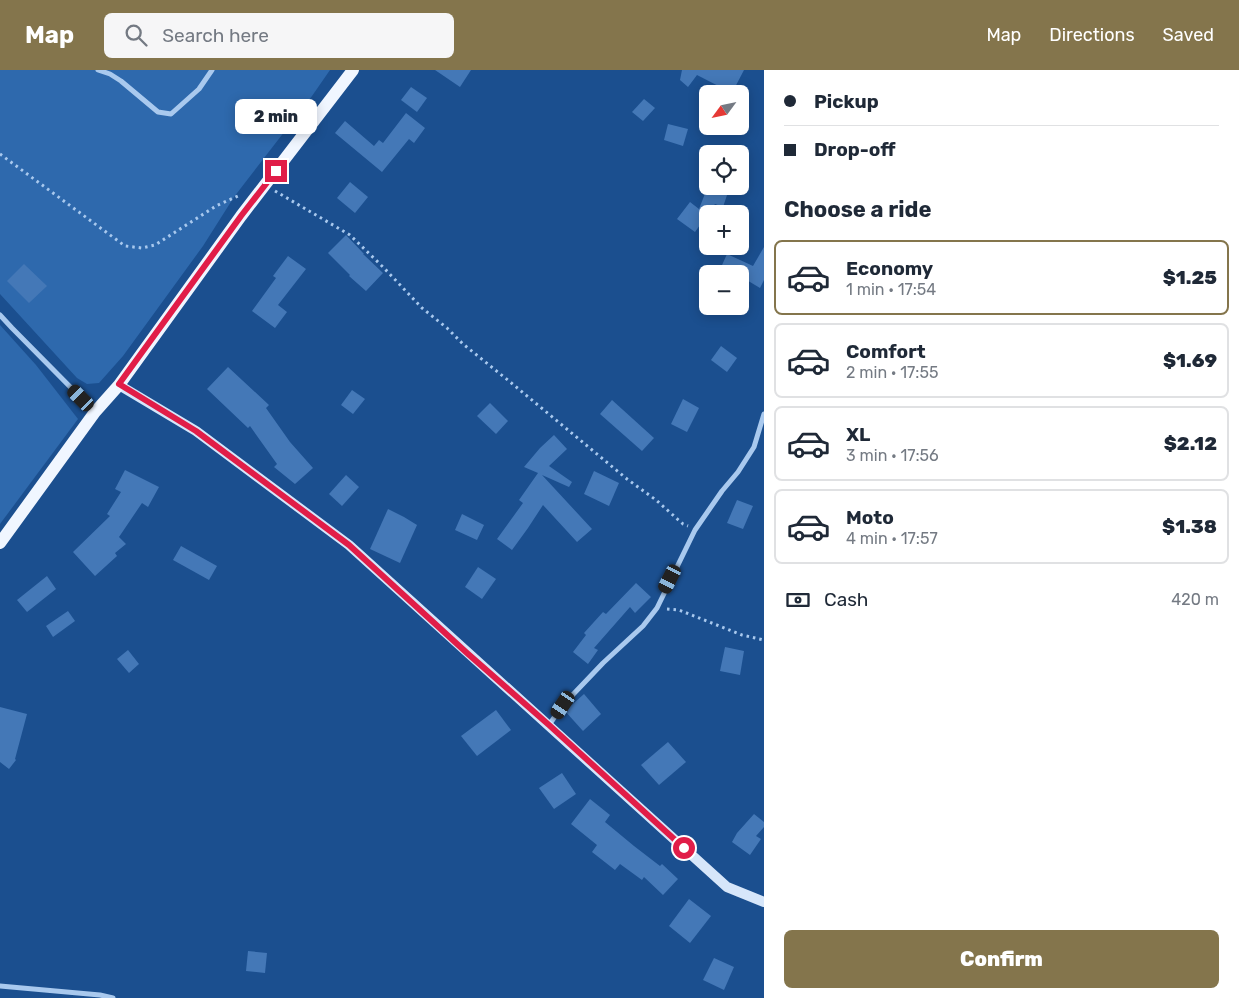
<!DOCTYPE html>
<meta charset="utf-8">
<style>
:root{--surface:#fff;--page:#f6f6f7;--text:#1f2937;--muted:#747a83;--line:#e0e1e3;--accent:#84754c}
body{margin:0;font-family:Rubik,sans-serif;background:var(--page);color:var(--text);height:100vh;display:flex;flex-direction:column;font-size:19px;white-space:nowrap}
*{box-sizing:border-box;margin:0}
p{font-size:16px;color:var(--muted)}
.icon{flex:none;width:28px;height:28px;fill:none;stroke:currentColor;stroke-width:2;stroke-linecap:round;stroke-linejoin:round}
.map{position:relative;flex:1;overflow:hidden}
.details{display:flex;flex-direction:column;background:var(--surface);width:475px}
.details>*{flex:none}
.guide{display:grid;align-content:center;height:110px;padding:0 20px;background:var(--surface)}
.needle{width:32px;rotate:237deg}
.tools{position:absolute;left:699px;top:15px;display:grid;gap:10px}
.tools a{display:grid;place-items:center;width:50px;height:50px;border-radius:8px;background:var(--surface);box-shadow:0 2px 12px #0003;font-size:25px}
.end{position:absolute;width:22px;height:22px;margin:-11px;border:6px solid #e11d48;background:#fff;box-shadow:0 0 0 2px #fff}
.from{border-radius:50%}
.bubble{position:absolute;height:35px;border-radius:8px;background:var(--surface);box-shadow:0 2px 12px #0003;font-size:16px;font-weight:800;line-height:35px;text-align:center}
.car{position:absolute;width:15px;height:30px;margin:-15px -8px;border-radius:6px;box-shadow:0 0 4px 1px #0007;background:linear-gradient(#222 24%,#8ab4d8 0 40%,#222 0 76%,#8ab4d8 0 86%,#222 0)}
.guide b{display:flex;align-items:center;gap:18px;height:48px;font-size:19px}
.guide b+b{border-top:1px solid var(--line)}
.guide i{width:12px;height:12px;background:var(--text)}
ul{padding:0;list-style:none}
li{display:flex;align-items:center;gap:15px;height:75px;margin:0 10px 8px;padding:0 10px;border:2px solid var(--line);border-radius:8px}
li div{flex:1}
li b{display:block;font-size:19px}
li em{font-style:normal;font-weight:800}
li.active{border-color:var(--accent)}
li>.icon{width:45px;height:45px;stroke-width:1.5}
h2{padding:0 20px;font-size:22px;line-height:60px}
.pay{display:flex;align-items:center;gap:12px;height:55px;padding:0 20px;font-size:19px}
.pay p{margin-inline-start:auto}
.button{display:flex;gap:10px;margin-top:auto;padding:10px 20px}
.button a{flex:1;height:58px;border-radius:8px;background:var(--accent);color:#fff;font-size:20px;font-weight:800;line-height:58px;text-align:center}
header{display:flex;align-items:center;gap:30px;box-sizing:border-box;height:70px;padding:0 25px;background:var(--accent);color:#fff}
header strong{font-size:24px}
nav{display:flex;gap:28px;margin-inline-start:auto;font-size:18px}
.search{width:350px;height:45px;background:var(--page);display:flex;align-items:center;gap:12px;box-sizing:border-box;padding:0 18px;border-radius:8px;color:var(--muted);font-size:19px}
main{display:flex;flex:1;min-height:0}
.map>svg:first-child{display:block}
</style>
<header>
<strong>Map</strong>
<div class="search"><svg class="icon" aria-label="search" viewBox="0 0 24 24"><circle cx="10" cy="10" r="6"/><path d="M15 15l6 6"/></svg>Search here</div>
<nav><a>Map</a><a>Directions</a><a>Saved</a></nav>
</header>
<main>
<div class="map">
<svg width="764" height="928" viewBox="0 0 764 928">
<rect width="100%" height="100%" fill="#1b4f8f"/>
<!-- green -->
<g fill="#2e69ad">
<polygon points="0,0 330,0 312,26 234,127 203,176 123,286 99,313 87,314 77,308 0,224"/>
<polygon points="0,255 36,295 78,349 0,454"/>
</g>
<!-- building -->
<g fill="#4478b7">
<polygon points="435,0 471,0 460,17"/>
<polygon points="682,0 744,0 732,23 697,5 688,17 680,10"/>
<polygon points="411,17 427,28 417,42 401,30"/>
<polygon points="644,29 655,38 643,51 632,42"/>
<polygon points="406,43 425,58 414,73 409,69 382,102 335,63 345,51 374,76 379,70 383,73"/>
<polygon points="668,54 688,59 683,76 664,70"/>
<polygon points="350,112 368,127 355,143 337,128"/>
<polygon points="708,116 730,116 723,137 715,134 695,162 677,149 690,132 699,139"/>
<polygon points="346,165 364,184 363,184 383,203 366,221 349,206 350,205 328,183"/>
<polygon points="764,177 764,210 760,218 740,206 740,204 718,204 727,184 753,196"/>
<polygon points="288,186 306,199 278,235 287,242 275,258 252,241 276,208 273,206"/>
<polygon points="24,194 47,216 29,233 7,211"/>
<polygon points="721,276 737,288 727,302 711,290"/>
<polygon points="228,297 269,335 266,338 290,372 313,398 295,414 274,397 277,394 250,356 248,358 207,319"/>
<polygon points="352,320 365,329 353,344 341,335"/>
<polygon points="683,329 699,338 687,362 671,354"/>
<polygon points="612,330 654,368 642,381 600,344"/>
<polygon points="490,333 508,351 496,364 477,346"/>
<polygon points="554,365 567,379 549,396 572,412 569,417 542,405 592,459 577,472 543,435 528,458 512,480 497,469 523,433 519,430 538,403 524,397 540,378"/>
<polygon points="125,400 159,417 148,437 142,433 119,467 126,474 115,483 117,486 95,506 73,482 110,446 107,444 121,422 115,419"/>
<polygon points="594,401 619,413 609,436 584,424"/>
<polygon points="346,405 359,417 342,436 329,424"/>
<polygon points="737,430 753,436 743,459 727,453"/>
<polygon points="388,439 404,447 417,455 400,493 370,479"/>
<polygon points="462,444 484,455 477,470 455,460"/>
<polygon points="181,476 217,496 209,510 173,490"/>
<polygon points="478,497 496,509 482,529 465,517"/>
<polygon points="47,506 56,519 27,542 17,530"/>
<polygon points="636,513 651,527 635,543 630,537 594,578 598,580 588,594 573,582 586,565 584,563 603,542 606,544"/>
<polygon points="68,541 75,551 53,567 46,556"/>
<polygon points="725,577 744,581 740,605 720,601"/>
<polygon points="128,580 139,594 129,603 117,589"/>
<polygon points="584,624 601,644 583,661 565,641"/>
<polygon points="0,637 27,644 15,689 16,690 9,699 0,692"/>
<polygon points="496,640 511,660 477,686 461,666"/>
<polygon points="668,672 686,692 659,715 641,695"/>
<polygon points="562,703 576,724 554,739 539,718"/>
<polygon points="590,729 610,745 605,752 634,776 660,796 662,794 678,809 663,825 644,807 642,810 620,794 615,800 592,782 597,775 571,754"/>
<polygon points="754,744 764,752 764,757 756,766 761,769 750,785 732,772 737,763"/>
<polygon points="689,829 711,846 690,873 669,856"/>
<polygon points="248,881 267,883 265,903 246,901"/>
<polygon points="714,888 734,897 724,920 703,910"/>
</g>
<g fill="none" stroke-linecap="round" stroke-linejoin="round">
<!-- path -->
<g stroke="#a9c9ee" stroke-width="3" stroke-dasharray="2.5 4" stroke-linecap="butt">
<polyline points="0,84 125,176 142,178 155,175 216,136 240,125"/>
<polyline points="275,121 350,165 383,197 422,238 447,258 463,274 509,311 627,409 656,430 683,454 688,456"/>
<polyline points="667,539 679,540 742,565 764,570"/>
</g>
<!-- street -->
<g stroke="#a9c9ee" stroke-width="5">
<polyline points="98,0 110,4 121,11 158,42 171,44 199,19 212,0"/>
<polyline points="0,245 12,258 94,341"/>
<polyline points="549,655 563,635 603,593 643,556 657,538 695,460 722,421 738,402 754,377 764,344"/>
<polyline points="0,916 100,925 113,928"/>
</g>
<!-- secondary -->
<polyline stroke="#d6e6fa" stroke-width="10" points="119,315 196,361 349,475 727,817 764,832"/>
<!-- primary -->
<polyline stroke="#f0f6ff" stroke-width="12" points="0,473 95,342 119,315 241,146 353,0"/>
</g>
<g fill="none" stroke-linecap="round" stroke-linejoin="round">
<!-- route -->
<polyline stroke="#e11d48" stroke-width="6" points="276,101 241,146 119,314 196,361 349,475 467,583 549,655 684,778"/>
</g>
</svg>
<div class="tools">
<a><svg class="needle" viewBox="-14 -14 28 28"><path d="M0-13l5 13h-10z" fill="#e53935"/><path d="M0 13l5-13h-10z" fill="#747a83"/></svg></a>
<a><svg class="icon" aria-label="locate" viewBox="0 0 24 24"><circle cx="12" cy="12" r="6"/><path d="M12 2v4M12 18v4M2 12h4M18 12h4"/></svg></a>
<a>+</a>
<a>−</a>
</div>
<i class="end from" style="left:684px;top:778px"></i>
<i class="end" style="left:276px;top:101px"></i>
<div class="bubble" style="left:235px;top:29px;width:82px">2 min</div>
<i class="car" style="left:81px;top:328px;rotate:315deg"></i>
<i class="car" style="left:670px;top:509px;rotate:207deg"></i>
<i class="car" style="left:563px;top:635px;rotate:214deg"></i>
</div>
<section class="details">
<div class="guide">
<b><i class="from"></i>Pickup</b>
<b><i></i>Drop-off</b>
</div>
<h2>Choose a ride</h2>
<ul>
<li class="active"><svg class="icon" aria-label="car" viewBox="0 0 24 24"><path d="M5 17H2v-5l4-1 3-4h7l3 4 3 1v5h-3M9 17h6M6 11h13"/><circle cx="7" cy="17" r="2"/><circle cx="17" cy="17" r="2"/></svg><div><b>Economy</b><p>1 min · 17:54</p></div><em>$1.25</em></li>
<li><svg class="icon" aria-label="car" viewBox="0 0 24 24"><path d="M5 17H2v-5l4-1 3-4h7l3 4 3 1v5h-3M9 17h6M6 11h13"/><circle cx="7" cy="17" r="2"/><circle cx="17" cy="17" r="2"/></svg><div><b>Comfort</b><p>2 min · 17:55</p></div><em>$1.69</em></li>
<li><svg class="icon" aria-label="car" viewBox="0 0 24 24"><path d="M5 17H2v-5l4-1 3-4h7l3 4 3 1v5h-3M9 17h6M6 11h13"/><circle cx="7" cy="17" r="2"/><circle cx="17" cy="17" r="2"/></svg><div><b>XL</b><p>3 min · 17:56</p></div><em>$2.12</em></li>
<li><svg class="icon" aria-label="car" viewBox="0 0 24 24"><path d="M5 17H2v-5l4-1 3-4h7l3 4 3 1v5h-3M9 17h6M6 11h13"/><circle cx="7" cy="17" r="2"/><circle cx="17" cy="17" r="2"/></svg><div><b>Moto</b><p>4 min · 17:57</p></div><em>$1.38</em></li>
</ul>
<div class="pay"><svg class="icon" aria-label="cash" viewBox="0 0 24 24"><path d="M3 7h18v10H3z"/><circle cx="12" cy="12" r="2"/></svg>Cash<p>420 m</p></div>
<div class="button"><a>Confirm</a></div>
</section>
</main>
